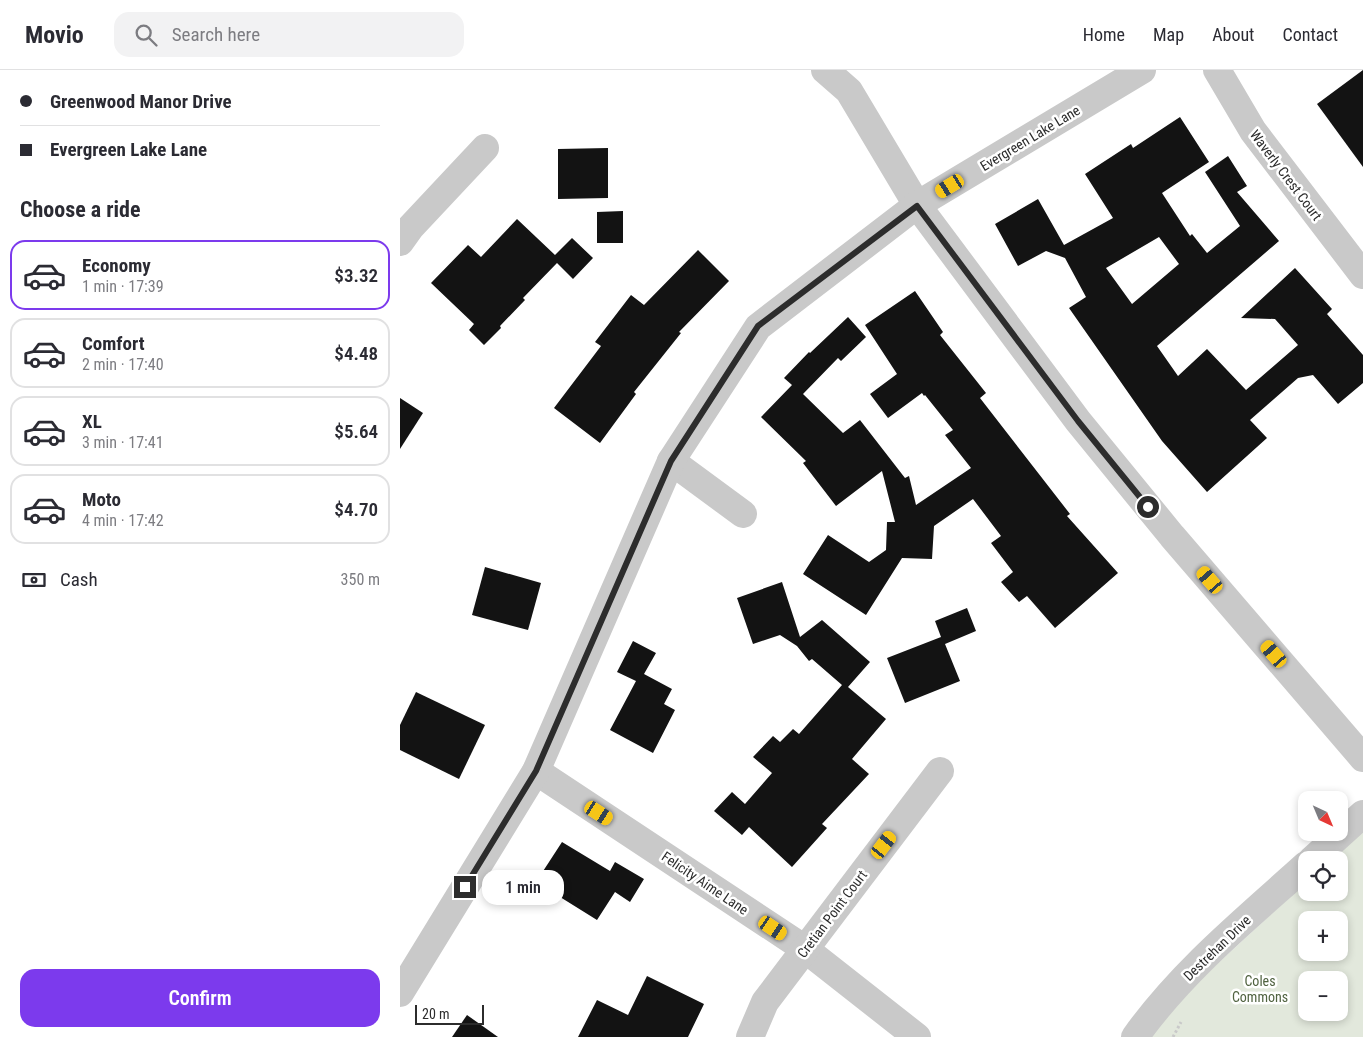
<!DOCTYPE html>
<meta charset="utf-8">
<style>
:root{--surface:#fff;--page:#f2f2f3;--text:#2b2b33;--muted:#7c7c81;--line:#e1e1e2;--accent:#7c3aed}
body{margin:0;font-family:"Roboto Condensed",sans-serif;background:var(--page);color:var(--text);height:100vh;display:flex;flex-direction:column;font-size:19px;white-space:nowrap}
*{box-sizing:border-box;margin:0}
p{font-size:16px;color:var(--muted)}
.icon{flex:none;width:28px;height:28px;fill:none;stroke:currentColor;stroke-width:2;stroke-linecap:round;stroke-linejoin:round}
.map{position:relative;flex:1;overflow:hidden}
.sheet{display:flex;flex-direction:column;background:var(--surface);width:400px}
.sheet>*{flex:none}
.guide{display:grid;align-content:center;height:110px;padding:0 20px;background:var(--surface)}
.needle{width:32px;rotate:136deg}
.buttons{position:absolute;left:898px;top:721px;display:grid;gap:10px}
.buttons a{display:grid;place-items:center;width:50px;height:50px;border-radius:10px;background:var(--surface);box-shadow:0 2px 8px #0003;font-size:25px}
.scale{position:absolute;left:15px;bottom:12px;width:69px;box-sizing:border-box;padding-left:5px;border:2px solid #2c2c2c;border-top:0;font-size:14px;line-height:18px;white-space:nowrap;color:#2c2c2c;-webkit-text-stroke:4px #fff;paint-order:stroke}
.end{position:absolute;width:22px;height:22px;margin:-11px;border:6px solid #2c2c2c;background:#fff;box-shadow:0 0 0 2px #fff}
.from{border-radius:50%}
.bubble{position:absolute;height:35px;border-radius:15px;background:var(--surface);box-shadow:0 2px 8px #0003;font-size:16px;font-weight:600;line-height:35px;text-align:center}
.car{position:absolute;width:15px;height:30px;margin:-15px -8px;border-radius:6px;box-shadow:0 0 4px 1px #0007;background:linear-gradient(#f5c518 24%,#345 0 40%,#f5c518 0 76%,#345 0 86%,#f5c518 0)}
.guide b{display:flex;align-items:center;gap:18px;height:48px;font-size:19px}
.guide b+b{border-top:1px solid var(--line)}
.guide i{width:12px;height:12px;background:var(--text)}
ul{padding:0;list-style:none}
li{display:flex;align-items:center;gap:15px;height:70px;margin:0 10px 8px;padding:0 10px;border:2px solid var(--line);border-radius:15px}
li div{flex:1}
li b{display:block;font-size:19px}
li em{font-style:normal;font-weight:600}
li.active{border-color:var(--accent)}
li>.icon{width:45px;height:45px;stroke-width:1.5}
h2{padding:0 20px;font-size:22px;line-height:60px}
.pay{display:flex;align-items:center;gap:12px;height:55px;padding:0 20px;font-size:19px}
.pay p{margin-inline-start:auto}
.button{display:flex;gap:10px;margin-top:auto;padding:10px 20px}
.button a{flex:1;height:58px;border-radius:15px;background:var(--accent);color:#fff;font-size:20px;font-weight:600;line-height:58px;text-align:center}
header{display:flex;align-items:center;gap:30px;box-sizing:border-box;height:70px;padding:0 25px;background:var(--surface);border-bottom:1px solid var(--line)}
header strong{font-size:24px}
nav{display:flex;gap:28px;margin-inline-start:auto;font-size:18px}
.search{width:350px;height:45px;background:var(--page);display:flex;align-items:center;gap:12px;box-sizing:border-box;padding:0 18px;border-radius:15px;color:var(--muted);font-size:19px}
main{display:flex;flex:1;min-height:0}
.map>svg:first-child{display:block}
</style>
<header>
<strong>Movio</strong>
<div class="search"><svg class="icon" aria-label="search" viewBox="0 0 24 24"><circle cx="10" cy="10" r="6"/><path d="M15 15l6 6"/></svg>Search here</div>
<nav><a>Home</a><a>Map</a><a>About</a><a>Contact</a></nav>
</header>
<main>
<section class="sheet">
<div class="guide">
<b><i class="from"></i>Greenwood Manor Drive</b>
<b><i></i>Evergreen Lake Lane</b>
</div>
<h2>Choose a ride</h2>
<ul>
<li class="active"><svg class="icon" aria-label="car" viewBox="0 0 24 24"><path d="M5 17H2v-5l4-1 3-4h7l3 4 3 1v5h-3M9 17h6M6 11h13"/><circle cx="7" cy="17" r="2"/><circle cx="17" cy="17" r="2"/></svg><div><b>Economy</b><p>1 min · 17:39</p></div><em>$3.32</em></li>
<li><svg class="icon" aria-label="car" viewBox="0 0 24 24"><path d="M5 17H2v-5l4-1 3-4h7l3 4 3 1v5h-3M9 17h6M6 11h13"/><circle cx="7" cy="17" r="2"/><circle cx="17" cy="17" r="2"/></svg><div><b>Comfort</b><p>2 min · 17:40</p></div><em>$4.48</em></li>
<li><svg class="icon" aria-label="car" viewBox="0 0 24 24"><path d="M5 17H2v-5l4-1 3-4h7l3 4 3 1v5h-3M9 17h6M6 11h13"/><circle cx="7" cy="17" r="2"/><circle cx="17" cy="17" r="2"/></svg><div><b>XL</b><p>3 min · 17:41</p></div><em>$5.64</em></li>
<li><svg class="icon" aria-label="car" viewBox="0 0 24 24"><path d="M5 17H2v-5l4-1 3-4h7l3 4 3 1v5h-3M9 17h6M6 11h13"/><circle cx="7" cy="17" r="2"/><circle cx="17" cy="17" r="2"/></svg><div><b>Moto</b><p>4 min · 17:42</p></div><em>$4.70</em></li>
</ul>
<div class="pay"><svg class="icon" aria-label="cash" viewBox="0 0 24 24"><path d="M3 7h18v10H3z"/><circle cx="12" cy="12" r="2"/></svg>Cash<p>350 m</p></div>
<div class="button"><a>Confirm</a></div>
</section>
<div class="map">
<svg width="963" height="967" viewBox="0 0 963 967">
<rect width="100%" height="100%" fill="#fff"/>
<!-- green -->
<path fill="#e2e8dc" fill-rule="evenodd" d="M963,760V967H751L775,933L906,812V822H939V790H930ZM906,850H939V882H906ZM906,910H939V942H906Z"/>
<!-- building -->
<g fill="#131313" fill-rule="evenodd">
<polygon points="963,0 963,97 917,34"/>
<path d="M780,47L809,92L762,123L790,166L792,164L807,183L840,156L805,102L828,86L847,116L837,122L879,171L757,276L778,306L807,279L846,320L898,275L875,249L841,248L895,198L932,239L927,244L963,285V313L938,334L913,305L898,308L850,350L867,368L807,422L762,371L669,238L686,227L665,188L646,181L618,196L595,154L638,129L664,175L713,148L685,104L731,74L733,78ZM759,167L779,194L732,234L706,198Z"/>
<polygon points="208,78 208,128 158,129 158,79"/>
<polygon points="223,141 223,173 197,173 197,142"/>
<polygon points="117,149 155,185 172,168 193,188 173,209 157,193 123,228 125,230 100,256 101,258 84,275 69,260 74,254 31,213 68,175 81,187"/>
<polygon points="298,180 329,211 279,262 281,263 234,322 236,324 200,373 154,338 201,276 195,272 231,225 244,235"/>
<polygon points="515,221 543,262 540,265 586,323 580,328 670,444 667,446 718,503 655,558 627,526 619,532 601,512 613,502 591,473 601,466 573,429 534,456 532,489 502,488 466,545 403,504 428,465 469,492 486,480 487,452 495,452 482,401 436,436 403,393 406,391 361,347 392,315 384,308 409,282 410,283 448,247 466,267 441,291 438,288 403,324 443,363 460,350 505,408 509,406 516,435 571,398 545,365 553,360 525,325 524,326 522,323 488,348 470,324 497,304 465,255"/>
<polygon points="0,328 23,343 0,379"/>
<polygon points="85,497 141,513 128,560 72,545"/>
<polygon points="382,512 400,567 422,550 470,592 448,617 486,649 452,689 469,704 422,754 427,758 392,797 349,757 342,765 314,741 332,722 345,734 372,703 353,687 373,666 380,672 393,659 399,664 442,615 412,589 409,591 397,576 380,565 353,574 337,528"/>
<polygon points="567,538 576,561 545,574 560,611 505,633 487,588 541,567 535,551"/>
<polygon points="233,571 256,583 244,604 272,619 264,634 275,640 253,683 210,660 236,611 217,602"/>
<polygon points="16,622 85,655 59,709 0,680 0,655"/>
<polygon points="162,772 210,801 215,792 244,809 230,832 215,822 197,850 136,812"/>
<polygon points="247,906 304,934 288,967 178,967 197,930 228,945"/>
<polygon points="67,945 98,967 52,967"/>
</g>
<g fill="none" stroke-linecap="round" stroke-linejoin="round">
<!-- path -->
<polyline stroke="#c9c9c9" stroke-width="3" stroke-dasharray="2.5 2.5" stroke-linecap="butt" points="773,967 781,952"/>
<!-- minor -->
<g stroke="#c9c9c9" stroke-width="28">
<polyline points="425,0 449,21 517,135 678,351 772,466 963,688"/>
<polyline points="817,0 853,61 963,205"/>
<polyline points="0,172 10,158 85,78"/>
<polyline points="271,391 343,444"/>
<polyline points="136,701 405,879 517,967"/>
<polyline points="912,790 963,744"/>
<polyline points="0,923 136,701 271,391 358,257 517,135 742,0"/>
<polyline points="350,967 365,932 540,701"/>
<path d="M735,967C782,901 846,849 906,795"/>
</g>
</g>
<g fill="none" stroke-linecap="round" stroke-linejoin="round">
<!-- route -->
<polyline stroke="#2c2c2c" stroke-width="6" points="65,817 136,701 271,391 358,256 517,136 678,351 748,437"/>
</g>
<g text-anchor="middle" stroke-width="5" stroke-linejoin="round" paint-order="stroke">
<!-- street labels -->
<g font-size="14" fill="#2c2c2c" stroke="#fff">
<text transform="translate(630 68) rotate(-31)" y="5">Evergreen Lake Lane</text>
<text transform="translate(886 105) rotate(53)" y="5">Waverly Crest Court</text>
<text transform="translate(305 813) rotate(34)" y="5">Felicity Aime Lane</text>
<text transform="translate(432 844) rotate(-53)" y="5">Cretian Point Court</text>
<text transform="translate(817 878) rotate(-44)" y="5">Destrehan Drive</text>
</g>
<!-- park labels -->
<g font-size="14" fill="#506240" stroke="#fff">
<text x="860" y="916">Coles<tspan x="860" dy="16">Commons</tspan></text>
</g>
</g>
</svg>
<div class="buttons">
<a><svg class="needle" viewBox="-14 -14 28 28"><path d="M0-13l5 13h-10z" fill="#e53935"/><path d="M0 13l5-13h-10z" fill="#7c7c81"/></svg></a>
<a><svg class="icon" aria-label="locate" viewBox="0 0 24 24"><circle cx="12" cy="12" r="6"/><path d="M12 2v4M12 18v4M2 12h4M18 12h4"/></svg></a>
<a>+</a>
<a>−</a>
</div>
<div class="scale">20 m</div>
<i class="end from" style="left:748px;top:437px"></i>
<i class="end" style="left:65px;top:817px"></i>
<div class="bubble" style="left:82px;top:800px;width:82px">1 min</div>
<i class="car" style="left:550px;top:116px;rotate:239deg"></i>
<i class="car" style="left:810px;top:510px;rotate:319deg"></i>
<i class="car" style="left:874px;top:584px;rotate:319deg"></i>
<i class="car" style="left:199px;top:743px;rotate:123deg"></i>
<i class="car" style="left:484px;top:775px;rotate:37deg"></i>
<i class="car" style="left:373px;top:858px;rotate:124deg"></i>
</div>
</main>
